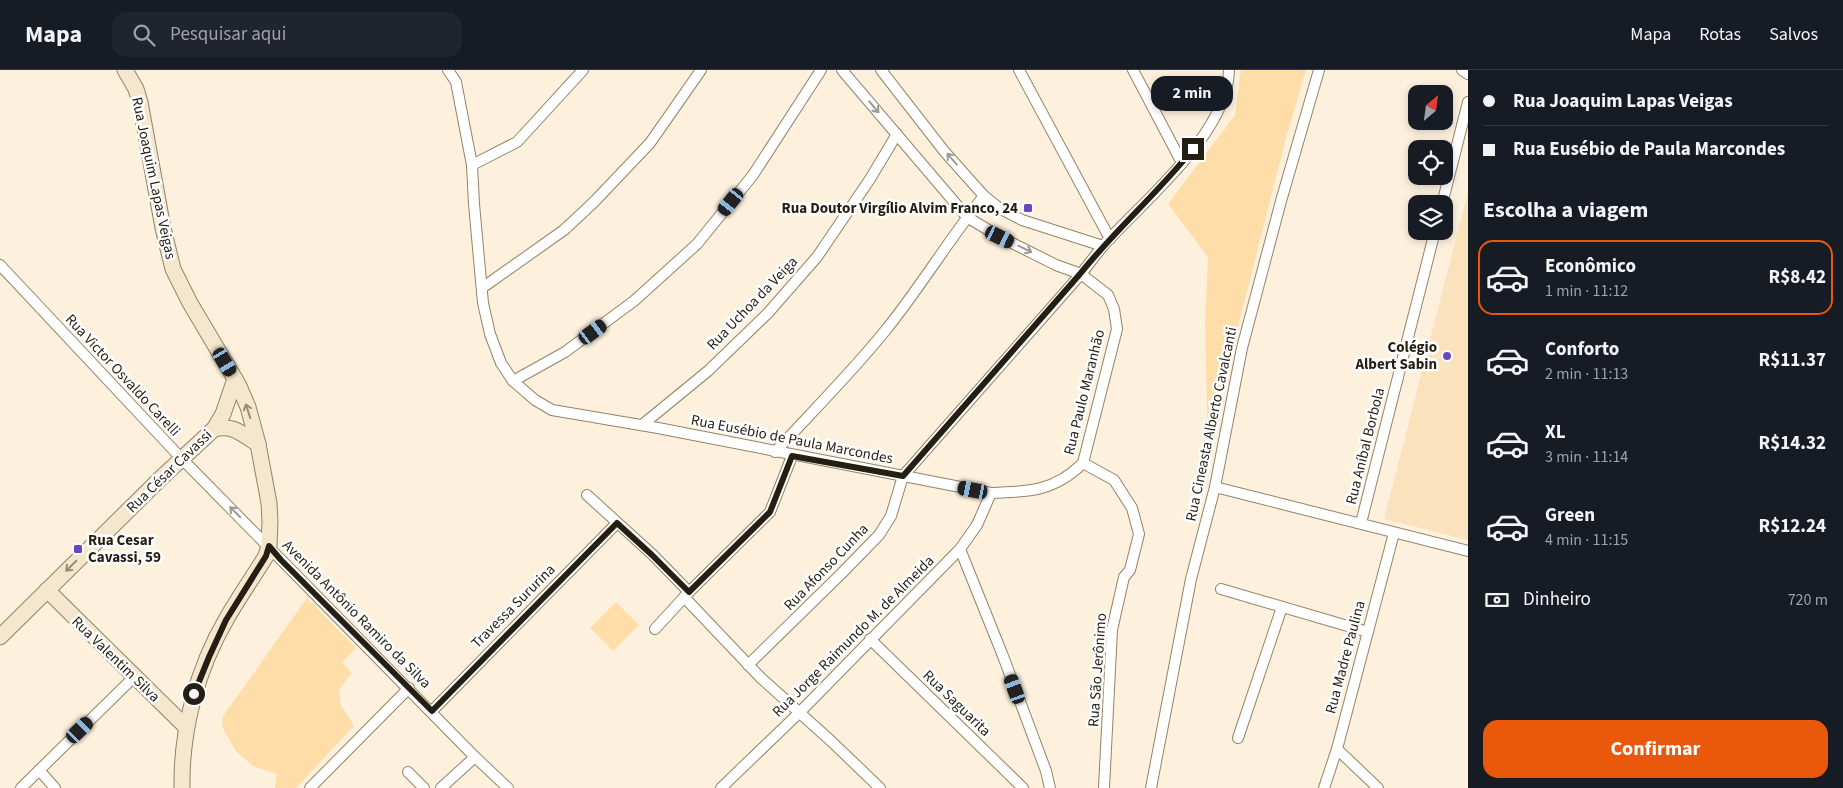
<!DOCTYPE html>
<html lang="pt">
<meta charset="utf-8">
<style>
:root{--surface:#171b24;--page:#20242c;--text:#f1f3f6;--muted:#9ea1a6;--line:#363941;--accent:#ea580c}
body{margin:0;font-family:"Source Sans 3",sans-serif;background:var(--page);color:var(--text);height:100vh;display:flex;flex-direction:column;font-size:19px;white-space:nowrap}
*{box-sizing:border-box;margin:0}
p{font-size:16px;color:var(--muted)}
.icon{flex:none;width:28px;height:28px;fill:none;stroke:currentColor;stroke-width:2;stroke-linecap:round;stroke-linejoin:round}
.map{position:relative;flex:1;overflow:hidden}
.drawer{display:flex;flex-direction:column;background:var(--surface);width:375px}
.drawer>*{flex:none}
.top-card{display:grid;align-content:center;height:110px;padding:0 15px;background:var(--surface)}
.needle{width:32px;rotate:29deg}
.tools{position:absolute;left:1408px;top:15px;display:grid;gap:10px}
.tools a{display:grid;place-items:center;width:45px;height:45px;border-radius:10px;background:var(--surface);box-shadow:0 2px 8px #0003;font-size:25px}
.end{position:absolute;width:22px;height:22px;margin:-11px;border:6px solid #251e12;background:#fff;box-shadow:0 0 0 2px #fff}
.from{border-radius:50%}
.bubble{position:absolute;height:35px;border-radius:15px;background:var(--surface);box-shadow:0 2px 8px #0003;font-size:16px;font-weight:700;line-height:35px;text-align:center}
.car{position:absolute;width:15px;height:30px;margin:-15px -8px;border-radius:6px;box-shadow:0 0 4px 1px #0007;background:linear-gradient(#222 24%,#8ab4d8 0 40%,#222 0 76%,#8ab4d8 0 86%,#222 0)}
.top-card b{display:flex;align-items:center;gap:18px;height:48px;font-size:19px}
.top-card b+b{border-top:1px solid var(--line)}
.top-card i{width:12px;height:12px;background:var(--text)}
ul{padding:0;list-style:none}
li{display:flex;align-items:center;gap:15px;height:75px;margin:0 10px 8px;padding:0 5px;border:2px solid transparent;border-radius:15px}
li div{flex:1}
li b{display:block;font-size:19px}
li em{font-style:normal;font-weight:700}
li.on{border-color:var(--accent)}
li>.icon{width:45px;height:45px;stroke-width:1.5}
h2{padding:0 15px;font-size:22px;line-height:60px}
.pay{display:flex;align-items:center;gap:12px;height:55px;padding:0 15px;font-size:19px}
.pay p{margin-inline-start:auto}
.cta{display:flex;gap:10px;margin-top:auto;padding:10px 15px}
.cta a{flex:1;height:58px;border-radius:15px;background:var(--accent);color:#fff;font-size:20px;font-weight:700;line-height:58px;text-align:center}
header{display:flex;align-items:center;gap:30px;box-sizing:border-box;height:70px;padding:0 25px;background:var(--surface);border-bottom:1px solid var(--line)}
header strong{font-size:24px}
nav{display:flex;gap:28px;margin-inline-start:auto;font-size:18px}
.search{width:350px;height:45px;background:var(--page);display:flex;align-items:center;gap:12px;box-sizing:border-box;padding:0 18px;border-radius:15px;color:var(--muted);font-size:19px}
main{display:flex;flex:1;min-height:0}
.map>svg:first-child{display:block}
</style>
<header>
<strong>Mapa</strong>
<div class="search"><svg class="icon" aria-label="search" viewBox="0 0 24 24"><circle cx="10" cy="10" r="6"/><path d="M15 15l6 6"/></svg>Pesquisar aqui</div>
<nav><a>Mapa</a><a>Rotas</a><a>Salvos</a></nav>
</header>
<main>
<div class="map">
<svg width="1468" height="718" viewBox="0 0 1468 718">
<rect width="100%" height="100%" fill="#fdf1de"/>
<!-- built -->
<polygon fill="#fae2bc" points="1468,122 1468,470 1384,449"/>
<!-- green -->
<g fill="#fedda9">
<polygon points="1241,0 1306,0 1286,68 1208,375 1205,253 1208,187 1168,134 1235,45"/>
<polygon points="307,528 356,578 342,592 352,603 339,619 341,635 354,656 296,718 275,718 277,704 253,696 236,681 222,657 223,646"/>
<polygon points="616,532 639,555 613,581 590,558"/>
</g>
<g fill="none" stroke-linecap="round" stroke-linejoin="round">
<defs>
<g id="street">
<path d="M448,0L456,12L472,95L474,134L483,233L490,264L501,293L513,311L535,330L552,340L658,358L991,423C1029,422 1055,421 1083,393L1117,259L1114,239L1108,225L1081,204L1056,195L1000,167L967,147L842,0"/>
<polyline points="881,0 944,81 984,126 999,138 1022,150 1103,176"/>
<polyline points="1019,0 1110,169"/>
<polyline points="1133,0 1182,93"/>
<polyline points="1462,0 1468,4"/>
<polyline points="472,95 517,72 583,0"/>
<polyline points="1442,134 1468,32"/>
<polyline points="0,195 181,388 475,687 508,718"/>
<polyline points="482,218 564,160 594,132 650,73 701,0"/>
<polyline points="513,311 565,282 634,231 697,174 753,105 821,0"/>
<polyline points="642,355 708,301 768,243 817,187 870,109 897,64"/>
<path d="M775,382C812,342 851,303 885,261C920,218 949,169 984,126"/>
<polyline points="1083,393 1114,410 1132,438 1139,464 1130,500 1124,507 1112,560 1104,718"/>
<polyline points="1215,417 1468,481"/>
<polyline points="587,425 653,485 689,522"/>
<polyline points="1361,453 1435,161"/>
<polyline points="960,479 1003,586 1046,701 1050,718"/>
<polyline points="1221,519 1368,562"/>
<polyline points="684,527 761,608 831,671 880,718"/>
<polyline points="655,559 689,522 770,442 792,386"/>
<polyline points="870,569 1023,718"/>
<path d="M748,595L841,504L879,465L891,446L903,406L1081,204C1088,195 1095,186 1102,177C1142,132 1228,64 1229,0"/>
<polyline points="432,641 617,453"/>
<polyline points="1238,668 1282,537"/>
<polyline points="1337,679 1378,718"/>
<polyline points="39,700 55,718"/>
<polyline points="408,702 424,718"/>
<polyline points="21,718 134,607"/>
<polyline points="310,718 409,618"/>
<polyline points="441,718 475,687"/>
<polyline points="721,718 799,643 960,479 977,455 991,423"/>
<polyline points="1151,718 1191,509 1215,417 1242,278 1281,131 1319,0"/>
<polyline points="1324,718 1337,679 1394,463"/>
</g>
<g id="secondary">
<path d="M125,0L136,19L140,32L163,158L173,199L190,233L238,314L248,337L258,374L269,433L270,451L269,476L266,486C253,507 239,527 227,548C197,599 181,660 182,718"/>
<path d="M214,359C233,354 242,364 258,374"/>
<polyline points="47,520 186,657"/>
<polyline points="0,567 162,407 214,359 223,344 235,309"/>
</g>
</defs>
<!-- street casing -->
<use href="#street" stroke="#948266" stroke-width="12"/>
<!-- secondary casing -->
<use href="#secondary" stroke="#948266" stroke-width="17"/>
<!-- street -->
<use href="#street" stroke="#fff" stroke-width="10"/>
<!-- secondary -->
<use href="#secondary" stroke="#f5e7ce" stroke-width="15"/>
</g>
<!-- one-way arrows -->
<defs><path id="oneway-shaft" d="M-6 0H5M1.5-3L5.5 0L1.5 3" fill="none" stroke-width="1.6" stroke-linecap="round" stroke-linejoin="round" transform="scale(1.25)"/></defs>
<g stroke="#9d9a94">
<use href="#oneway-shaft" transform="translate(874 37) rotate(50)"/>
<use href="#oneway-shaft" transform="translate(952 89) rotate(-131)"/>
<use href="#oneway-shaft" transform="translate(1025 179) rotate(26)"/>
<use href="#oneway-shaft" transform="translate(235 442) rotate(-135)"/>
</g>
<g stroke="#978d79">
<use href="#oneway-shaft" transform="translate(248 341) rotate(-108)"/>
<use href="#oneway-shaft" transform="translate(71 496) rotate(135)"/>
</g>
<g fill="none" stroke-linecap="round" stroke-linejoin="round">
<!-- route -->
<path stroke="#251e12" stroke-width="6" d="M194,624L209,587L226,550L266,486L269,476L281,490L432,641L617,453L652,485L689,522L770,442L792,386L903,406L1080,204C1115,160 1158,123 1193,79"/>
</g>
<!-- markers -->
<g fill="#6a47c0" stroke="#fff" stroke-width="2">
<rect x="1023" y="133" width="10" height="10" rx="2.5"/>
<circle cx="1447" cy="286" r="5"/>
<rect x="73" y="474" width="10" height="10" rx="2.5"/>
</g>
<g text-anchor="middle" stroke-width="5" stroke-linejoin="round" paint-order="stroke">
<!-- street labels -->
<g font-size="15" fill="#251e12" stroke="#fff">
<text transform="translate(154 108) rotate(78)" y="5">Rua Joaquim Lapas Veigas</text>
<text transform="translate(752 233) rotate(-46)" y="5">Rua Uchoa da Veiga</text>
<text transform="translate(123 305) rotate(47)" y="5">Rua Victor Osvaldo Carelli</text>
<text transform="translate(1084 322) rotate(-76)" y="5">Rua Paulo Maranhão</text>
<text transform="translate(1211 354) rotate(-78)" y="5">Rua Cineasta Alberto Cavalcanti</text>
<text transform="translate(792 369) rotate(11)" y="5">Rua Eusébio de Paula Marcondes</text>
<text transform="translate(1365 376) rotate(-76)" y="5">Rua Aníbal Borbola</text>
<text transform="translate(169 401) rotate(-44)" y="5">Rua César Cavassi</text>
<text transform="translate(826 497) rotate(-46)" y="5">Rua Afonso Cunha</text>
<text transform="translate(513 536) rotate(-45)" y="5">Travessa Sururina</text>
<text transform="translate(357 544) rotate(45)" y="5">Avenida Antônio Ramiro da Silva</text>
<text transform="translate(853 566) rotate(-45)" y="5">Rua Jorge Raimundo M. de Almeida</text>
<text transform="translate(1345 587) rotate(-75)" y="5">Rua Madre Paulina</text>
<text transform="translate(116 589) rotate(44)" y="5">Rua Valentim Silva</text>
<text transform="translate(1097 600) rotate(-86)" y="5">Rua São Jerônimo</text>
<text transform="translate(957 633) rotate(44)" y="5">Rua Saguarita</text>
</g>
<!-- poi labels -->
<g font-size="15" font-weight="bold" fill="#251e12" stroke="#fff" text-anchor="end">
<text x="1018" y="143">Rua Doutor Virgílio Alvim Franco, 24</text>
<text x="1437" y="282">Colégio<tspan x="1437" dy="17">Albert Sabin</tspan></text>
<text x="88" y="475" text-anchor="start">Rua Cesar<tspan x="88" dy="17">Cavassi, 59</tspan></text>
</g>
</g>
</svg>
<div class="tools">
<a><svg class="needle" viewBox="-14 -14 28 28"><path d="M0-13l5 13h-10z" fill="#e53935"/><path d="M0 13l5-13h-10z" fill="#9ea1a6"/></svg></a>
<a><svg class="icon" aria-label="locate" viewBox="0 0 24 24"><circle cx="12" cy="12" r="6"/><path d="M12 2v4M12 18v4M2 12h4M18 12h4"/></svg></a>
<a><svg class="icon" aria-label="layers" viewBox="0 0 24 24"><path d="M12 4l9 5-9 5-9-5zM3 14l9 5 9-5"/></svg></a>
</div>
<i class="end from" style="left:194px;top:624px"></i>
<i class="end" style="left:1193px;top:79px"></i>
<div class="bubble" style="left:1151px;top:6px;width:82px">2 min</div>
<i class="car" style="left:731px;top:132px;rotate:219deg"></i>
<i class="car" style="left:1000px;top:167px;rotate:116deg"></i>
<i class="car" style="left:593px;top:262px;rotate:54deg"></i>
<i class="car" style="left:225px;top:292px;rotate:149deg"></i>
<i class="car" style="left:973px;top:420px;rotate:281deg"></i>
<i class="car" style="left:1015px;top:619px;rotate:340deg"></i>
<i class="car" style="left:80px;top:660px;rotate:46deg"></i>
</div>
<section class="drawer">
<div class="top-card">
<b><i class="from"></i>Rua Joaquim Lapas Veigas</b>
<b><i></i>Rua Eusébio de Paula Marcondes</b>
</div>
<h2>Escolha a viagem</h2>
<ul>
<li class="on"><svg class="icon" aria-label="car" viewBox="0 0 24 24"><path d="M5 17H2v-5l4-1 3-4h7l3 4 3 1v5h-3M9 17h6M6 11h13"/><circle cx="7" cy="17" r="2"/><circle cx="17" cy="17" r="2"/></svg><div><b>Econômico</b><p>1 min · 11:12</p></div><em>R$8.42</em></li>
<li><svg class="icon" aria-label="car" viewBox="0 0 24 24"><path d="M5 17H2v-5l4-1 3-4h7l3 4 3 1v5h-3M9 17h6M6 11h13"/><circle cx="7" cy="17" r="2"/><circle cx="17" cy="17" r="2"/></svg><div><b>Conforto</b><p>2 min · 11:13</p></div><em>R$11.37</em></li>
<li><svg class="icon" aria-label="car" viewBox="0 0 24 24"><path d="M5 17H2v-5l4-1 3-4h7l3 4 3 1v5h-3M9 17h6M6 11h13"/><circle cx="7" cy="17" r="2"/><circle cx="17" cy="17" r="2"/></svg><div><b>XL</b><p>3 min · 11:14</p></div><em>R$14.32</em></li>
<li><svg class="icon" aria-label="car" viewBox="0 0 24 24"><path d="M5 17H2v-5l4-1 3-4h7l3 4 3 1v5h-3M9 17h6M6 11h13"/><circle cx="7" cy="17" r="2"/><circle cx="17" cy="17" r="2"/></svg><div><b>Green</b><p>4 min · 11:15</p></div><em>R$12.24</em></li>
</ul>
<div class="pay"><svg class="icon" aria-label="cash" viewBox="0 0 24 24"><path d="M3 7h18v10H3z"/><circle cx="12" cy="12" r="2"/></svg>Dinheiro<p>720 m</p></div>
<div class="cta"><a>Confirmar</a></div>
</section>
</main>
